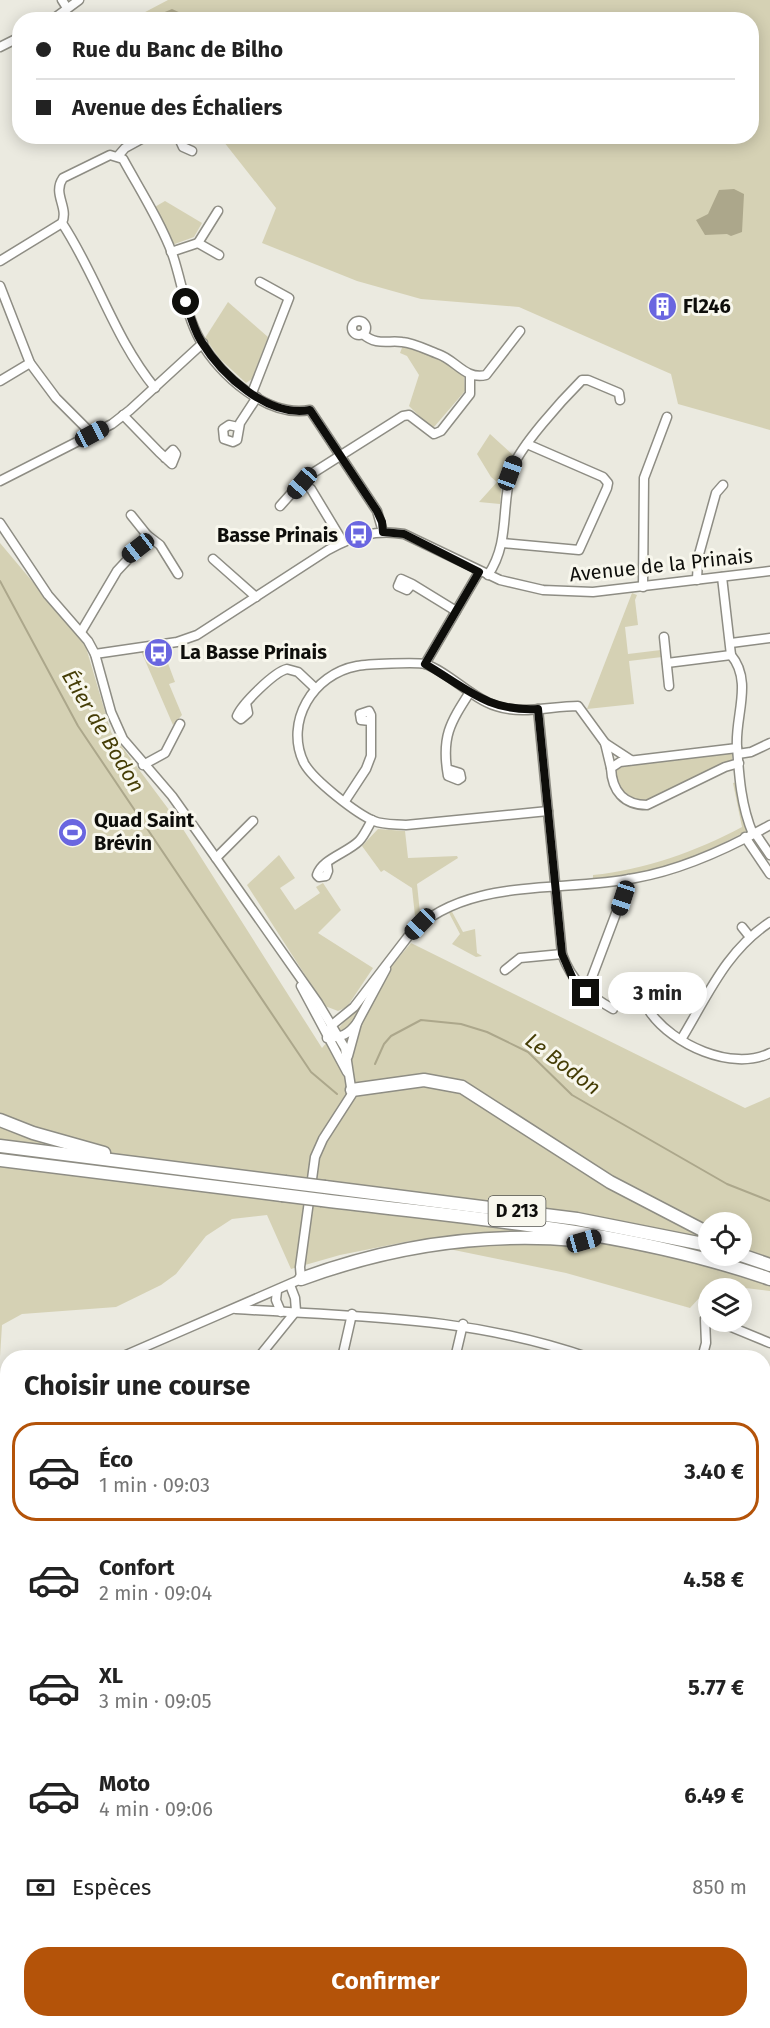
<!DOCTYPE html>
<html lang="fr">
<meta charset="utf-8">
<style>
:root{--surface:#fff;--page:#f6f6f6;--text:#222;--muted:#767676;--line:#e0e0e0;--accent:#b45309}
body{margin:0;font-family:"Fira Sans",sans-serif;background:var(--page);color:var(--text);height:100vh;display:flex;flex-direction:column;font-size:22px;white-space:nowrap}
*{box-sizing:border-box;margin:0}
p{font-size:20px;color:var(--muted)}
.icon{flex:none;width:33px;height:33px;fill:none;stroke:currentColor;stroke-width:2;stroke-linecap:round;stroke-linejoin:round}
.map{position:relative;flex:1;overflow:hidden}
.drawer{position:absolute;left:0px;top:1350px;width:771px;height:678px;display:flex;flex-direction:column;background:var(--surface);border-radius:24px 24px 0 0;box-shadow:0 3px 15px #0003}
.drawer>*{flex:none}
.hud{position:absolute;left:12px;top:12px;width:747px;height:132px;border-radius:24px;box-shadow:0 3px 15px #0003;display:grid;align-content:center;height:132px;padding:0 24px;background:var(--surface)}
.controls{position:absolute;left:698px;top:1212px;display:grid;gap:12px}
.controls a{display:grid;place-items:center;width:54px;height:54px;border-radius:50%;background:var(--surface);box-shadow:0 3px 15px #0003;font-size:30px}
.end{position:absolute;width:27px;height:27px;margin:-14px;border:8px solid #0e0e0b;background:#fff;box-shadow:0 0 0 3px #fff}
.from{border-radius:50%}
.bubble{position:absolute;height:42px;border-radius:21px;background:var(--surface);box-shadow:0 3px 15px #0003;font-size:20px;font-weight:700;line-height:42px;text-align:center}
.car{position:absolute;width:18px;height:36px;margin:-18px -9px;border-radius:8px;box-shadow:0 0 4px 2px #0007;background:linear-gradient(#222 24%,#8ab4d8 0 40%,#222 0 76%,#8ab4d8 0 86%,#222 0)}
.hud b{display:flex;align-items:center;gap:21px;height:57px;font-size:22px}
.hud b+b{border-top:2px solid var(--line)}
.hud i{width:15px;height:15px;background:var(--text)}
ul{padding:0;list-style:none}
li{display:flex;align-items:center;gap:18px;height:99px;margin:0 12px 9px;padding:0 12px;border:3px solid transparent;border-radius:24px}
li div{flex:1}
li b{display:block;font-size:22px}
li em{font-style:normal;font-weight:700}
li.active{border-color:var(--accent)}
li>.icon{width:54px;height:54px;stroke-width:1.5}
h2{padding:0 24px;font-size:27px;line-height:72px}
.pay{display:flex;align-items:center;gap:15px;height:66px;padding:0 24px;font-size:22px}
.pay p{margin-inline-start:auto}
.button{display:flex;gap:12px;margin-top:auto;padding:12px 24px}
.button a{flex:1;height:69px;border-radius:24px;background:var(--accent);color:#fff;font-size:24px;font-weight:700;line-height:69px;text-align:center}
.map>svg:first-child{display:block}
</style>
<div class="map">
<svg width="770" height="2028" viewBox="0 0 770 2028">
<rect width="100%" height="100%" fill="#ebeae0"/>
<!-- green -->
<g fill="#d5d1b4" fill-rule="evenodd">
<polygon points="168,0 770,0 770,430 678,404 671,374 519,307 421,299 357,281 262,243 276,208 220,137 752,136 752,20 130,20"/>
<polygon points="165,201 202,223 194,237 172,245 153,208"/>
<polygon points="228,302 268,337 252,379 246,383 220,359 205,338"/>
<polygon points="403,345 444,358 464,375 465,391 434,427 429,426 409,406 419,375 407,356 400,353"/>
<polygon points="490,434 513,455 502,478 500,504 479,502 497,482 491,477 477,454"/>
<path d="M0,543L85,644L111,732L181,826L322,1048L411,943L745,1108L770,1097V1291L712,1284L690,1308L566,1273L410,1241L340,1255L291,1269L267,1215L232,1219L206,1236L176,1274L161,1285L116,1307L22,1314L2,1325L0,1357ZM708,1222H741V1256H708Z"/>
<polygon points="632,593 637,595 635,600 638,625 625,627 628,654 661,650 662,657 629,661 634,704 587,709"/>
<polygon points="163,650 175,682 169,684 182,715 173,725 141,651"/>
<path d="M733,752L732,760C709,772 656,809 632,801C619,797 617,782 614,770L618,765Z"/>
<path d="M737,782L750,829C720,846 664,871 630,876C619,877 605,877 593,878V875C644,870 697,851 742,827L733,783Z"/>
<polygon points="378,829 405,831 408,858 457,856 458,858 417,884 420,913 415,916 412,888 384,870 381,872 362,846"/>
<polygon points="279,855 295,878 280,888 295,910 320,893 316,887 323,883 341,910 318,933 373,968 347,1007 338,1011 325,1006 247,885"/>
<polygon points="451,910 463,932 475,929 477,953 482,956 476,957 452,944 460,934 448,911"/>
</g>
<!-- water -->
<g fill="#aca78b">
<polygon points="172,9 194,19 161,19 160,14"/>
<polygon points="734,189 744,194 742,232 731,236 727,234 705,235 696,220 708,214 719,190"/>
</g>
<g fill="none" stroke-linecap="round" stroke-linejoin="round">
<!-- stream -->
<g stroke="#aca78b" stroke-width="2">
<polyline points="0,581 78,726 311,1072 337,1094"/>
<polyline points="375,1064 384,1044 391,1036 421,1020 461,1024 487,1032 528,1052 572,1095 727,1184 770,1201"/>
</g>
<defs>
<g id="minor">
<polyline points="62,0 67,8"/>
<polyline points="52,20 79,0"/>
<polyline points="0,47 20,37"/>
<polyline points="178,136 183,147 192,151"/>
<polyline points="118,156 125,148 147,136"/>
<path d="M62,223C97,276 114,338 155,388"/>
<polyline points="198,243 219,255"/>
<polyline points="171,252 198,243 218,211"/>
<path d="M0,261L62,223C69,207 52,194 63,178L110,155L123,159C140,190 160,221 172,253C182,281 185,313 200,340C219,375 268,418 310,410L377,511L383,532"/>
<polyline points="0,286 30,363 56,398 92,434"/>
<circle cx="359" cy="328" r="7"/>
<path d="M363,334C376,346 389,340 402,342C414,343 427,350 438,354C456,360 465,380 486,375L520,331"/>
<polyline points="0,381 30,363"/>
<polyline points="252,393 289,298 260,282"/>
<polyline points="123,415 159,452 172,464 176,454 173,450 165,458"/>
<polyline points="238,427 229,425 223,429 224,439 233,442 237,440 240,423 257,397"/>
<polyline points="0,481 112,424 130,410 203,343"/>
<polyline points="302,483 311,489 343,542"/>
<polyline points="280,506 305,478 403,416 409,415 434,434 441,431 470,394 470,376"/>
<polyline points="0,523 48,595 88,641 95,654 111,712 123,739 172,796 216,858 318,1003 345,1048 352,1094 323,1139 315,1157 300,1267 301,1279 119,1358"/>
<polyline points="147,535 160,545 178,574"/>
<polyline points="503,543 579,550 607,488 608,483 603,477 527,444"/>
<polyline points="213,559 256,597"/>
<path d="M488,575C510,543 501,507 511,472C517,449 564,398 582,380H588L619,393L620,400"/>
<path d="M722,577L731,655C753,681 735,716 737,746C739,776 741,806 753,834"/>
<polyline points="697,580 698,558 716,493 723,485"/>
<polyline points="412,584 407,590 398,586 401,579 412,584 456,611"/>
<polyline points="643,587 644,478 667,417"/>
<polyline points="81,632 117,571 145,541 147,535 131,515"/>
<polyline points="664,637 669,686"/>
<polyline points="731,643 770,638"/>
<path d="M95,654L177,642L197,635L328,550C353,536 376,529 404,534L500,580L543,590L593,592L770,571"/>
<polyline points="667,663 731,655"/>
<polyline points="425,664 479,572"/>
<path d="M246,703L248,713L241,719L237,716C242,704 274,672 287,669L298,672L315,688"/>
<path d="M538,709L562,954C572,982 588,995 613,1009"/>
<polyline points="605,743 631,760"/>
<path d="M737,748L620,762L611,768C612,791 624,805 647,805L725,767L739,763"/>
<polyline points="738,754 751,752 770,743"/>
<polyline points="143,765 165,753 180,724"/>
<path d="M447,769L460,773L461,778L458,780L448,776C441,737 450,723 470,692"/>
<polyline points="345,801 366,769 371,756 371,715 369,711 360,714 361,720 370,721"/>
<path d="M548,811L406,825C395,824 384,825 374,821C357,814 313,780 304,763C284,722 313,674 357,666C367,664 416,662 425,664C449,672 471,698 496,706C522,715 551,706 578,706L605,743L611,768"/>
<polyline points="755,833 770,855"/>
<polyline points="745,837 770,874"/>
<polyline points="216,858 253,821"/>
<path d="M327,864L328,871L326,876L319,877L317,875C322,859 347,853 359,841C364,836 368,827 372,820"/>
<polyline points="742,927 750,937"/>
<polyline points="505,970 520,958 562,954"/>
<polyline points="301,986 347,1072"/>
<polyline points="586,993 629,879"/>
<path d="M650,1012C672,1044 732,1072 770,1053"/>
<path d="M357,1023C348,1035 342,1037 327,1038L332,1025L354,1007L410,934C467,876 560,893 635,878C681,870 729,848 770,825"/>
<path d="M682,1038C708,995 726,951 770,922"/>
<polyline points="348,1056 357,1023 386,969"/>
<polyline points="290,1285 295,1298 296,1311"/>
<polyline points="277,1291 276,1300 281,1312"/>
<path d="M236,1309C359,1317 471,1316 590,1358"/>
<polyline points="719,1322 770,1343"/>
<polyline points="258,1358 296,1311"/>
<polyline points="342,1358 352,1314"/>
<polyline points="455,1358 463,1324"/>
<polyline points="702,1358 706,1343 705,1319 708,1317"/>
<polyline points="0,1407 8,1404"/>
<polyline points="764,1447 770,1450"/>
<polyline points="0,1504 8,1505"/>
<polyline points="764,1548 770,1543"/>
<polyline points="0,1585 8,1556"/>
<polyline points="0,1615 8,1616"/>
<polyline points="0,1639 8,1630"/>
<polyline points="764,1677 770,1679"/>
<polyline points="764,1784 769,1760"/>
<polyline points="0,1786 8,1788"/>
<polyline points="764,1834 770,1836"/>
<polyline points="0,1896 8,1902"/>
<polyline points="0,1919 8,1909"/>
<polyline points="764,1960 770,1961"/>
<polyline points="149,2020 153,2028"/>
<polyline points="424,2020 428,2028"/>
<polyline points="527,2020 536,2028"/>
<polyline points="637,2020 669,2028"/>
<polyline points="34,2028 40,2020"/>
<polyline points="231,2028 237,2020"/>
<polyline points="379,2028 381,2020"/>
<polyline points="547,2028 549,2020"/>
</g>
<g id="highway">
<polyline points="352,1090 424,1080 462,1087 610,1182 708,1233"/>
<polyline points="0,1120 33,1133 104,1153"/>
<polyline points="0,1146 285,1182"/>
<polyline points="0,1160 282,1195"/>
<polyline points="325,1187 577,1219 708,1245"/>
<path d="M322,1200C472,1219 627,1229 770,1279"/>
<polyline points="741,1255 770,1265"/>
<path d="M301,1279C391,1246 481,1232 576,1240"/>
</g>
</defs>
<!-- minor casing -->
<use href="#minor" stroke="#8e8d84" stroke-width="11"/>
<!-- highway casing -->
<use href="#highway" stroke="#8e8d84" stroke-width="15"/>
<!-- minor -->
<use href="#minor" stroke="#fff" stroke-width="8"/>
<!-- highway -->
<use href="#highway" stroke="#fff" stroke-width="12"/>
<defs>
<g id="highway-bridge">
<polyline points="285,1182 325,1187"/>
<polyline points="282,1195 322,1200"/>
</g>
</defs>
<!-- highway-bridge casing -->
<use href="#highway-bridge" stroke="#8e8d84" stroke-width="15" stroke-linecap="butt"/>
<!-- highway-bridge -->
<use href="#highway-bridge" stroke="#fff" stroke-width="12"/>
</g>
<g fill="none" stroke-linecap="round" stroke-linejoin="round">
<!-- route -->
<path stroke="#0e0e0b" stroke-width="8" d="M186,302C190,315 194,330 201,341C222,375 268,418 310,410L377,511L382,522L383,532L404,534L479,572L425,664C466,688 488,712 538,709L562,954L573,979L586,993"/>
</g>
<!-- icons -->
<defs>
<symbol id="building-disc" viewBox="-11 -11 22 22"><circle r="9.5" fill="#6a66e0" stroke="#f8f7ed"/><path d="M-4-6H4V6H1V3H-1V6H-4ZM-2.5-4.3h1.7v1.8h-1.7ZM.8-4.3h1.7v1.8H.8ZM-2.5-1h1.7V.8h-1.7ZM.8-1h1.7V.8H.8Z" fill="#fff"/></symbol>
<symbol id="bus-disc" viewBox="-11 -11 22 22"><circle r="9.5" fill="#6a66e0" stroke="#f8f7ed"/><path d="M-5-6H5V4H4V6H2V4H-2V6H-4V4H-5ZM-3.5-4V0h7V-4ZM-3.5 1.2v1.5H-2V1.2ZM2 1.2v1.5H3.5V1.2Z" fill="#fff"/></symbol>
<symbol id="stadium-disc" viewBox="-11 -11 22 22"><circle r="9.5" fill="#6a66e0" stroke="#f8f7ed"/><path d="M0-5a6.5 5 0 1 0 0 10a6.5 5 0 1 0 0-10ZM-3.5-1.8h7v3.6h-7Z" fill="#fff"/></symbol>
</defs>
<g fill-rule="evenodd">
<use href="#building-disc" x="646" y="290" width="33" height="33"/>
<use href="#bus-disc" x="342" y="518" width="33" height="33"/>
<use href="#bus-disc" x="142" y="636" width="33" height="33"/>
<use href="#stadium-disc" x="56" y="816" width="33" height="33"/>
</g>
<g text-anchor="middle" stroke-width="6" stroke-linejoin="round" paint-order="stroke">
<!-- shield labels -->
<rect fill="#f8f7ed" stroke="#54544f" stroke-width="1.5" x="488.5" y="1196" width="57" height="30" rx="4.5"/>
<g font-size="18" font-weight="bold" fill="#0e0e0b">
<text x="517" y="1217">D 213</text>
</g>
<!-- poi labels -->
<g font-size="20" font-weight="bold" fill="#0e0e0b" stroke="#f8f7ed" text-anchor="start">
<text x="683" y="313">Fl246</text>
<text x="338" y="542" text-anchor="end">Basse Prinais</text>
<text x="180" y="659">La Basse Prinais</text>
<text x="94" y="827">Quad Saint<tspan x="94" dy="23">Brévin</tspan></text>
</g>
<!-- street labels -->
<g font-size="20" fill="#0e0e0b" stroke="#f8f7ed">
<text transform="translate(661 565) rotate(-6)" y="7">Avenue de la Prinais</text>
</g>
<!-- water labels -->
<g font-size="21" font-style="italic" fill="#453d06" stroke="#f8f7ed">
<text transform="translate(103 731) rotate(59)" y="7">Étier de Bodon</text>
<text transform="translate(563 1064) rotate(37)" y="7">Le Bodon</text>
</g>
</g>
</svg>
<div class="controls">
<a><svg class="icon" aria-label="locate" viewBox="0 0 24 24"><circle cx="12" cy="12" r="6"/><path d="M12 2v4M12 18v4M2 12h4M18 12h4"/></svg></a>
<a><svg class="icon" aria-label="layers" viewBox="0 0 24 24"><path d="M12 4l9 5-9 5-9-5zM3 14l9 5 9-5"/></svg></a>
</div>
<i class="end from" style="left:186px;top:302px"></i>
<i class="end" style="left:586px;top:993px"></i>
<div class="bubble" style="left:608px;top:972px;width:99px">3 min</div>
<i class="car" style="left:92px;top:434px;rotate:62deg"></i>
<i class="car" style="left:510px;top:473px;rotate:20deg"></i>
<i class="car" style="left:302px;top:483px;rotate:221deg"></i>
<i class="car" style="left:138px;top:548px;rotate:232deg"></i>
<i class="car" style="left:623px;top:898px;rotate:198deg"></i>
<i class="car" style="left:420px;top:924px;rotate:224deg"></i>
<i class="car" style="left:584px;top:1241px;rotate:74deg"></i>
<div class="hud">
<b><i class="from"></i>Rue du Banc de Bilho</b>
<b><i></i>Avenue des Échaliers</b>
</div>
<section class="drawer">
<h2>Choisir une course</h2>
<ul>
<li class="active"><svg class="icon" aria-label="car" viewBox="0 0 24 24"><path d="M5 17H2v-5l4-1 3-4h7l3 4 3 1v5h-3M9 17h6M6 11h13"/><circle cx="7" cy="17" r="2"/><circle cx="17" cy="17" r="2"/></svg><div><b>Éco</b><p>1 min · 09:03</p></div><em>3.40 €</em></li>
<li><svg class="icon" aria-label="car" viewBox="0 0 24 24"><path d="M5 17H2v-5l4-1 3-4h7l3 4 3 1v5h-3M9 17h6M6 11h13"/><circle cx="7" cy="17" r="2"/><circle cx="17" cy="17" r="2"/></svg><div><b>Confort</b><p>2 min · 09:04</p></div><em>4.58 €</em></li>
<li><svg class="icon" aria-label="car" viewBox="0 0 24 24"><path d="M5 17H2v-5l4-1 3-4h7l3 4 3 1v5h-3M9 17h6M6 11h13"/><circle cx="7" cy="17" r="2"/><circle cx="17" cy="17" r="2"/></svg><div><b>XL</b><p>3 min · 09:05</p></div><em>5.77 €</em></li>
<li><svg class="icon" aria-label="car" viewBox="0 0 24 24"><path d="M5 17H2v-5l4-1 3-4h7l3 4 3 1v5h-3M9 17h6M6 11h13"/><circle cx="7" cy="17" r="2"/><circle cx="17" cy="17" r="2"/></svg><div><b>Moto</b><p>4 min · 09:06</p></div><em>6.49 €</em></li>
</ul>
<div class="pay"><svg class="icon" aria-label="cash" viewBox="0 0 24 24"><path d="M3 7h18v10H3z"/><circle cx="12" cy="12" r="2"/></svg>Espèces<p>850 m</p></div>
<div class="button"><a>Confirmer</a></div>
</section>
</div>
